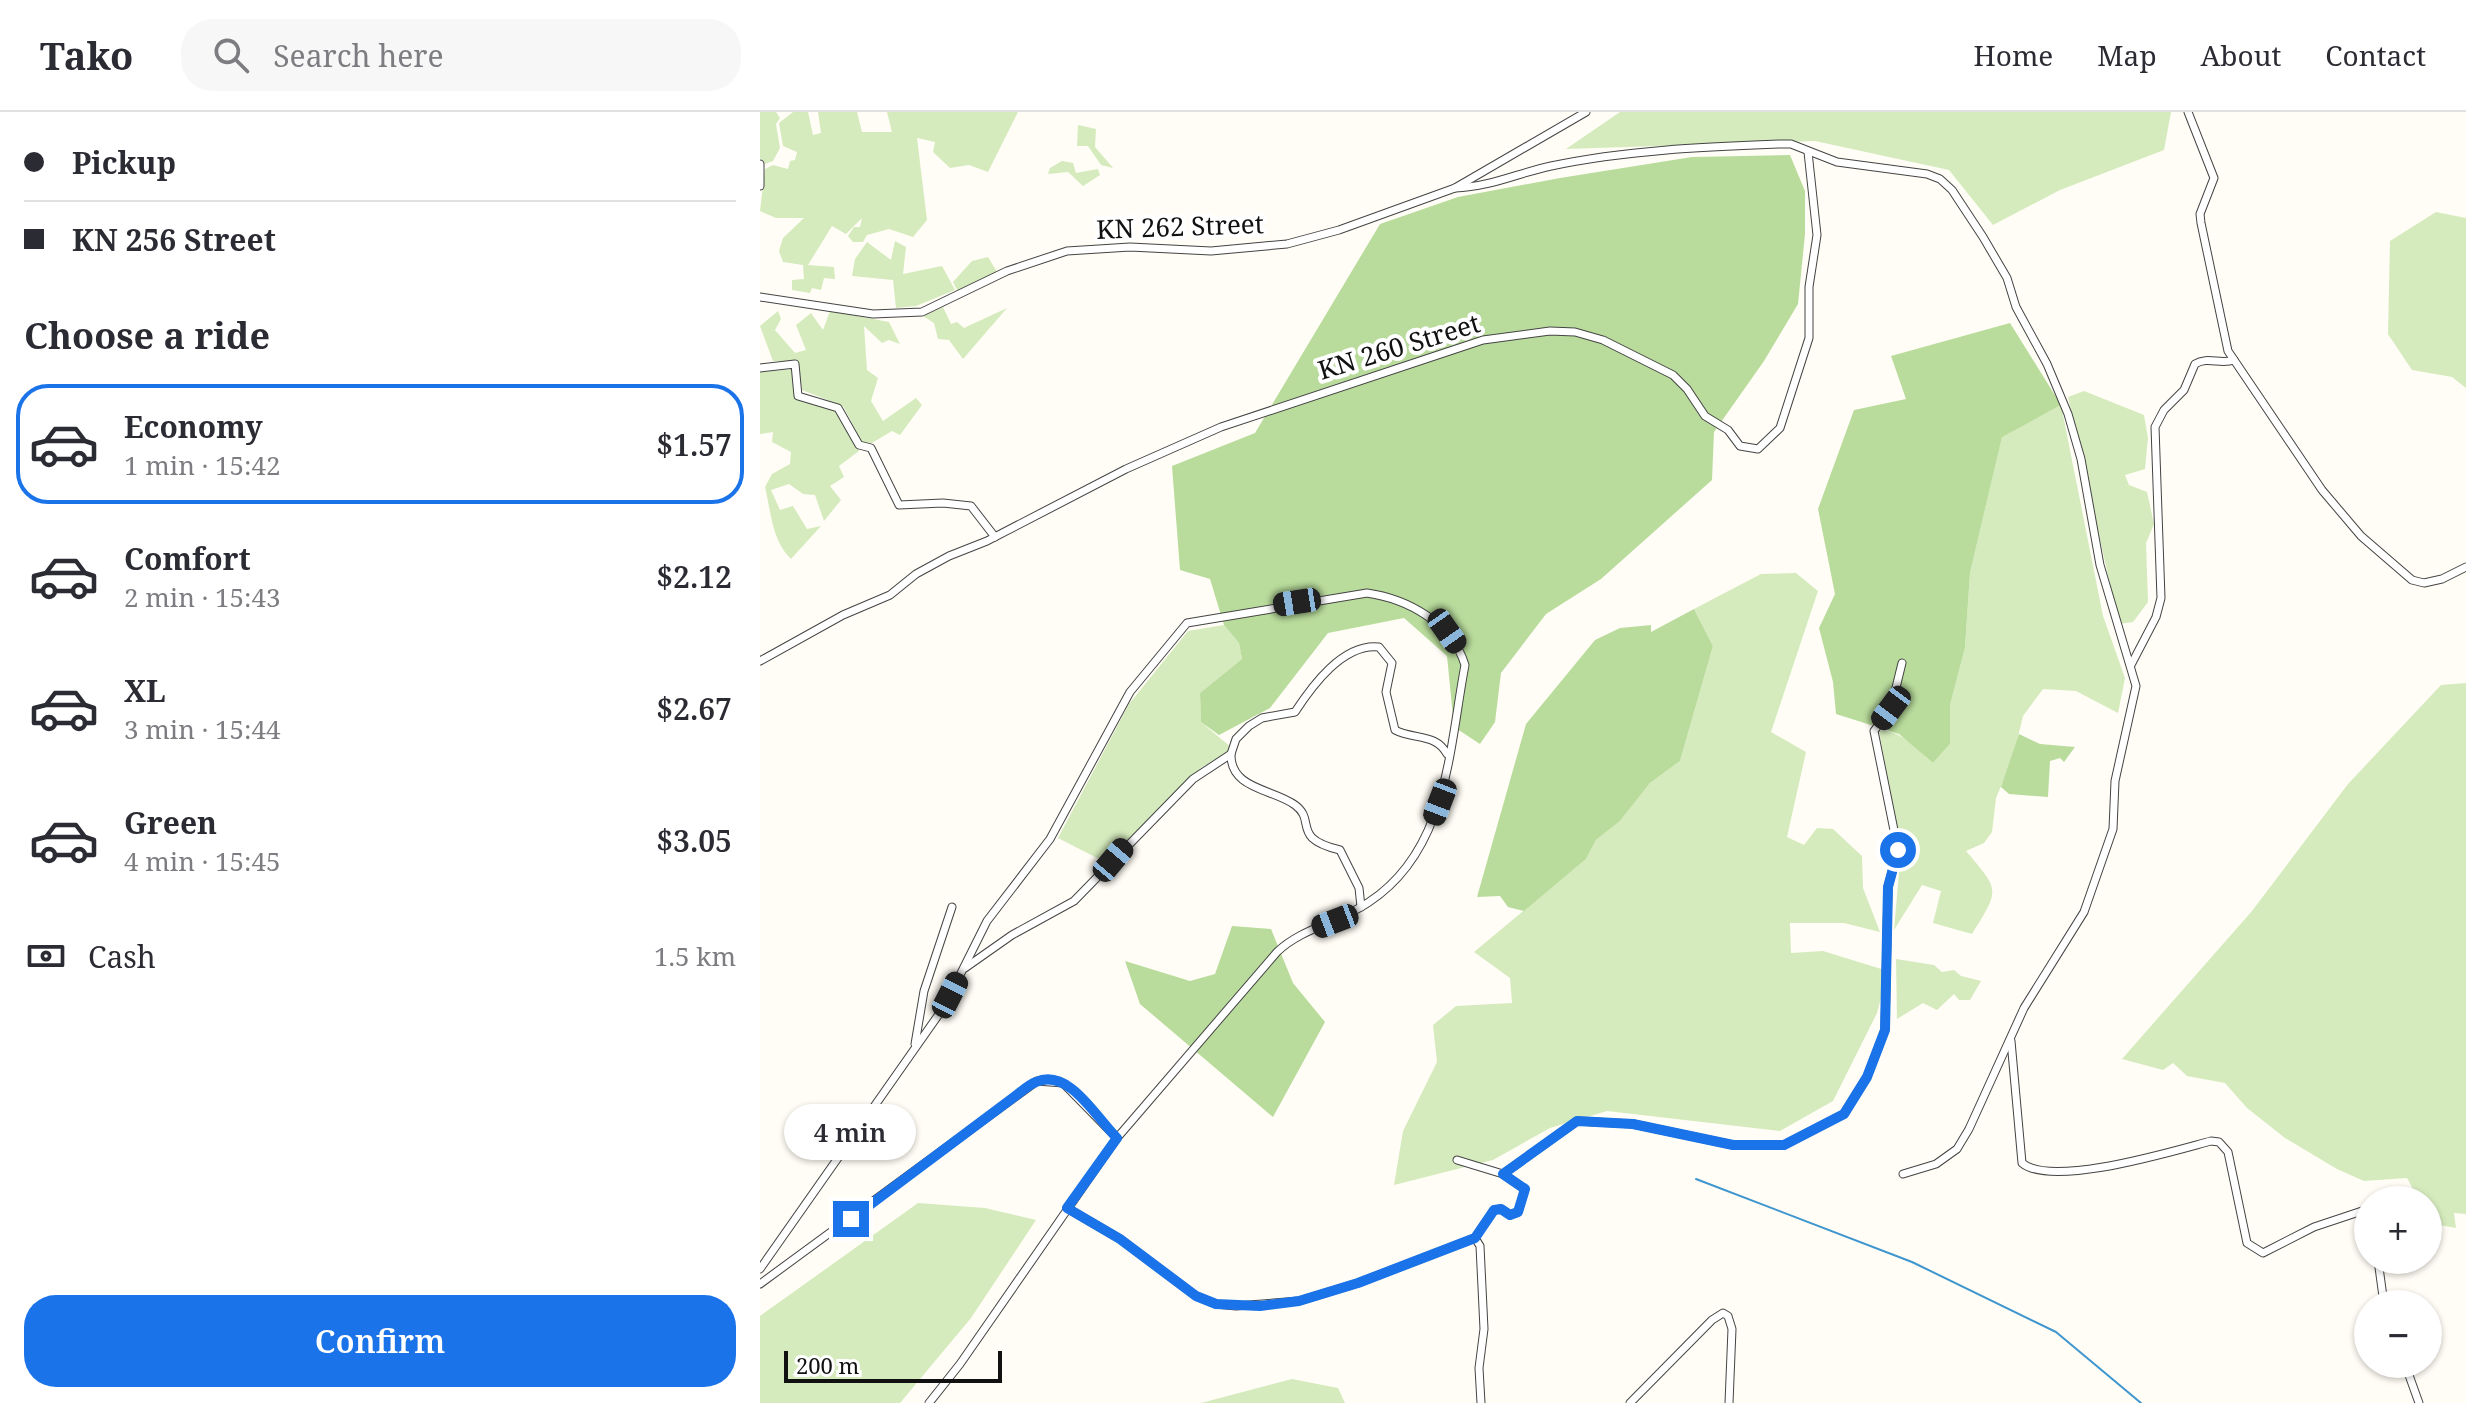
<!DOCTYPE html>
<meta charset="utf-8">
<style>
:root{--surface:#fff;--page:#f7f7f7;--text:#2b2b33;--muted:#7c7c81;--line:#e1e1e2;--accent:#1a73e8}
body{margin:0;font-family:"Noto Serif",serif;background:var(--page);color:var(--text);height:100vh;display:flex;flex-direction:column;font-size:30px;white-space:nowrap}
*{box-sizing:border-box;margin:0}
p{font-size:26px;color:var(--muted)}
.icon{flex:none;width:44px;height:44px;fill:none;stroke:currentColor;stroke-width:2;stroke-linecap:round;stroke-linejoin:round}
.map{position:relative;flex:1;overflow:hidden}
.sheet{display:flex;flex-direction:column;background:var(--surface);width:760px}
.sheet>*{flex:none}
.guide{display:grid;align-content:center;height:176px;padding:0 24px;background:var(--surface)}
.fabs{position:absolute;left:1594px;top:1074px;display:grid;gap:16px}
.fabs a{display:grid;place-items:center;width:88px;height:88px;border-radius:50%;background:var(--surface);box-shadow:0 2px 6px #0004;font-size:40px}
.scale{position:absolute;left:24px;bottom:20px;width:218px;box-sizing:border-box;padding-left:8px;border:4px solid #111;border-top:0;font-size:22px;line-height:28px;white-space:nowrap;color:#111;-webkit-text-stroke:6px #fff;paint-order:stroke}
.end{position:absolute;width:36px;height:36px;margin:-18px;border:10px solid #1a73e8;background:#fff;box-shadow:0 0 0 4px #fff}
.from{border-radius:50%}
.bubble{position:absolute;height:56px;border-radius:28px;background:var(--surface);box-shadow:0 2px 6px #0004;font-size:26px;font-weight:600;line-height:56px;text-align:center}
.car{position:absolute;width:24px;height:48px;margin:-24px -12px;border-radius:10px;box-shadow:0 0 6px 2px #0007;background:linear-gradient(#222 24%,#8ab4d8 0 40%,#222 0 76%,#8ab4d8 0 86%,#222 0)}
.guide b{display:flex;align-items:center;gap:28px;height:76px;font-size:30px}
.guide b+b{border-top:2px solid var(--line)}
.guide i{width:20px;height:20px;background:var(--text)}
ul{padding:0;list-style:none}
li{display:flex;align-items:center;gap:24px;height:120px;margin:0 16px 12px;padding:0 8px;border:4px solid transparent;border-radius:32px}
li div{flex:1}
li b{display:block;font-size:30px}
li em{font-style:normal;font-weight:600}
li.on{border-color:var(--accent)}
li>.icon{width:72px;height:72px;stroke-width:1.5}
h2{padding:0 24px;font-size:36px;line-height:96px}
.pay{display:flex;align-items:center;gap:20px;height:88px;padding:0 24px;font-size:30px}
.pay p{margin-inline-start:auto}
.primary-button{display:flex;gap:16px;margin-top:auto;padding:16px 24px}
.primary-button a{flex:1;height:92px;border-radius:32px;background:var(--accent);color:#fff;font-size:32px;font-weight:600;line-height:92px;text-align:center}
header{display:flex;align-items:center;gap:48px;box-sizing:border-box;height:112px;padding:0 40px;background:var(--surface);border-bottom:2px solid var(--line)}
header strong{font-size:38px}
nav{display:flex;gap:44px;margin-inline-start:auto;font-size:28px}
.search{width:560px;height:72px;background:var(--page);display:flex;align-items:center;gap:20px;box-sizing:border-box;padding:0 28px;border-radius:32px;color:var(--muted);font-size:30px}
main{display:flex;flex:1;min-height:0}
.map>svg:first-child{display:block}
</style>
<header>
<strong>Tako</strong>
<div class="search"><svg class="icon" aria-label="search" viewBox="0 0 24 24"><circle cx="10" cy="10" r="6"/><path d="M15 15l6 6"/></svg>Search here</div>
<nav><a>Home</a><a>Map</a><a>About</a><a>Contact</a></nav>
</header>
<main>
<section class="sheet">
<div class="guide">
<b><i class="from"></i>Pickup</b>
<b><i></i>KN 256 Street</b>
</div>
<h2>Choose a ride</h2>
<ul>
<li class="on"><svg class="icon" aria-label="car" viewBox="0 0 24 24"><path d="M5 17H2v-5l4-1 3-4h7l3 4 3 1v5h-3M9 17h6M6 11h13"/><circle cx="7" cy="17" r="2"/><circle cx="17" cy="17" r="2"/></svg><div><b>Economy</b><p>1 min · 15:42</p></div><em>$1.57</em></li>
<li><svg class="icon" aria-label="car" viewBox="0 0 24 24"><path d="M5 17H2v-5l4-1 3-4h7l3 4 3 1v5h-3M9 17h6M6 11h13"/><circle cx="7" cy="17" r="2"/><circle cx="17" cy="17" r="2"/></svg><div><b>Comfort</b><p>2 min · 15:43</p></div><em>$2.12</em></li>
<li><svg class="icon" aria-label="car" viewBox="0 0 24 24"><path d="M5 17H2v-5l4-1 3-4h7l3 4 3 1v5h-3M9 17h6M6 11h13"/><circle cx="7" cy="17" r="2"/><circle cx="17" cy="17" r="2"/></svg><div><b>XL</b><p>3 min · 15:44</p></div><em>$2.67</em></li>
<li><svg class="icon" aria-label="car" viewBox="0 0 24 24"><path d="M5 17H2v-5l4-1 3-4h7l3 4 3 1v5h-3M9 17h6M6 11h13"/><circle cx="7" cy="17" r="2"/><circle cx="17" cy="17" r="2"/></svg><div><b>Green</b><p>4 min · 15:45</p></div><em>$3.05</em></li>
</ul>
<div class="pay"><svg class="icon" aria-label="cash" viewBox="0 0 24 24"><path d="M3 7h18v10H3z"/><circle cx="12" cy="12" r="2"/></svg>Cash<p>1.5 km</p></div>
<div class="primary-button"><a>Confirm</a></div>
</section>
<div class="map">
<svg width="1706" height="1291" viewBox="0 0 1706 1291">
<rect width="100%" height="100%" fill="#fffdf5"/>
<!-- green -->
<g fill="#d5ebbd">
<polygon points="0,0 16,0 20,6 16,12 20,36 13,49 5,52 0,46"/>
<polygon points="33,0 48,0 53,23 61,21 58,0 97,0 102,20 132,20 127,0 258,0 228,60 209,53 190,56 173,40 175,30 157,26 167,108 153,125 129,117 107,123 103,130 93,130 88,124 94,115 100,115 102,106 86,122 72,114 48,153 74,155 75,167 64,166 61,178 52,176 50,181 32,178 32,168 44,167 43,153 23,150 19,139 23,126 44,106 16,106 0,99 5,57 13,53 28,57 30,49 35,48 37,40 23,34 19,11"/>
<polygon points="860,0 1411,0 1404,38 1300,78 1233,113 1189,58 1055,29 806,37"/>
<polygon points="318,13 336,17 335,35 353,56 341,53 328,34 317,34"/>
<polygon points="302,49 313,51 316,61 338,57 340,63 323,74 308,60 288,62 290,56"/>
<polygon points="1676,100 1706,106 1706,276 1692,265 1652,258 1628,222 1630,129"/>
<polygon points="135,129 146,135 143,162 182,154 195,178 156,194 136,196 133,168 92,164 95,147 107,130 131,148"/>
<polygon points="228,145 237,160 198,180 193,170 212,149"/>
<polygon points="183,195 191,212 197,210 204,216 247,196 203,247 189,228 178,227 174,211 163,204"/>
<polygon points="18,199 21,207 15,218 35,241 46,238 36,213 51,201 63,218 70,199 129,210 140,232 129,228 122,231 104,214 107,258 118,266 111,289 123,309 156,286 162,293 140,323 132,319 112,331 102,330 83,294 42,278 38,249 13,249 0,214"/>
<path d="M35,257L34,286L75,299L99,339L79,354L84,365L70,374L81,388L64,409L55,383L43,382L29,372L11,378L20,398L33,394L47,417L61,414L31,447C12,429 11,400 5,375L12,362L30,352L31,340L12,330L13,320L0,322V260Z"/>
<polygon points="1324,279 1384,303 1388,326 1385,357 1365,363 1369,373 1387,380 1394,412 1386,431 1388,490 1373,510 1359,512 1308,285"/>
<path d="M1301,293L1343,504L1365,566L1358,601L1316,579L1283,577L1263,604L1253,646L1236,686L1232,720L1224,731L1206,739C1240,779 1240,777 1212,822L1173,811L1181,779L1162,773L1134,818L1141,738L1119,619C1140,616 1158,639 1173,651L1190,632V593L1205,536L1210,461L1242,324Z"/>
<polygon points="1036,461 1058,479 1011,620 1046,640 1027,725 1044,733 1057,716 1073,717 1102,744 1103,776 1120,820 1084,811 1030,811 1031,841 1063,839 1128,859 1117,901 1073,989 1020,1019 847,999 790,1016 733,1048 634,1073 643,1019 677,950 673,913 696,894 752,891 750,866 714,840 826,747 836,728 860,709 890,671 920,649 953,534 934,497 1001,462"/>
<polygon points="464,513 479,531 482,547 440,581 441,610 473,637 442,655 353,742 339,747 298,726 369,592 428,519"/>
<polygon points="1706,571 1706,1102 1694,1101 1696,1116 1668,1111 1668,1088 1659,1088 1647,1066 1604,1069 1577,1057 1525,1026 1487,996 1465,971 1427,964 1413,951 1403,958 1362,947 1492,799 1588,672 1681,573"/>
<polygon points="1136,847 1174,853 1182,860 1194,858 1201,864 1221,869 1210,888 1199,888 1194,882 1177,898 1163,891 1137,907"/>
<polygon points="158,1091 225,1096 276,1108 211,1206 140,1291 0,1291 0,1204"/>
<polygon points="532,1267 578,1276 585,1291 441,1291"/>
</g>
<!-- forest -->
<g fill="#b9dc9c">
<polygon points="1030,43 1045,79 1045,122 1038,192 1004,249 954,320 952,368 841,467 786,502 741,561 735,610 720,632 694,615 687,544 644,506 568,521 510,596 459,623 441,610 440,581 482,547 479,531 464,513 450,467 420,458 412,354 495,321 620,112 698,85 800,66 932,45"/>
<polygon points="1250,211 1301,293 1242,325 1210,461 1205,536 1190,593 1190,632 1173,651 1139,622 1076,602 1073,570 1059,516 1075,482 1058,397 1094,298 1146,287 1131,244"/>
<polygon points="934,497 953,534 920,649 890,671 860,709 836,728 826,747 764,799 748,795 740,784 717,785 766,612 835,528 860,516 891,513 891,520"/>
<polygon points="1259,622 1280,632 1315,635 1304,650 1300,646 1290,649 1288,685 1249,682 1241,675"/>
<polygon points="472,814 511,817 533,871 565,910 513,1005 380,892 365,849 430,869 455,862"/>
</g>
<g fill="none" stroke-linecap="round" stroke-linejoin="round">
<!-- stream -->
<polyline stroke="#3f96cf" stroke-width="2" points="936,1067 1152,1150 1296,1220 1381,1291"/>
<defs>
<g id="street">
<polyline points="1428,0 1454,66 1440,102 1441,111 1468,239 1562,378 1601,424 1652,468 1664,471 1682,467 1706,455"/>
<polyline points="0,52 0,74"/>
<path d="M695,76C730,75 758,61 791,54C866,38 944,35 1020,32H1031L1077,50L1167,62L1180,67L1192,78L1223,125L1247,166L1256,195L1287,252L1308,302L1321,347L1340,453L1376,574L1355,669L1353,717L1324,800L1264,896L1209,1017L1197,1037L1176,1052L1143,1062"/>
<polyline points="0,185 113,202 162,200 247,159 307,139 370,135 451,139 527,132 579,118 695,76 826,0"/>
<polyline points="0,256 35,252 38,284 78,296 99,333 111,336 139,393 183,391 211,394 235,425"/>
<polyline points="0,549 83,503 130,483 156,462 189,444 227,429 366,357 461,315 723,228 790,219 815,220 843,228 913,263 927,277 945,304 968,318 980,334 998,337 1020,316 1049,226 1049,175 1057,123 1048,40"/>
<path d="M1371,553L1396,505L1401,486L1395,315L1404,298L1424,278L1435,252C1448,244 1460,253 1474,248"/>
<path d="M471,642C470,677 513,677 535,693C557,709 530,726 580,738L599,776L601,795"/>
<path d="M205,856L252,823L314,789L433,667L471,642L476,627L489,614L502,606L535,600C552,574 583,531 619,535L632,551L626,580L635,618C654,628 676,621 687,642"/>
<path d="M1251,929L1262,1051C1292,1076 1413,1039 1451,1029L1459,1030L1468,1040L1487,1131L1503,1141L1554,1115L1608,1097"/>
<polyline points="155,932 164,879 192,795"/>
<polyline points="697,1048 743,1062 817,1009 873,1012 973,1033 1024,1033 1084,1002 1107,965 1125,918 1128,775 1138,738 1114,619 1131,596 1142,551"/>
<polyline points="307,1096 360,1127 436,1184 456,1192 476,1194 539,1189 598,1171 715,1126 720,1134 724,1217 719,1256 721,1291"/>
<polyline points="715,1126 734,1098 741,1097 750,1103 758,1100 765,1077 743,1062"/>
<polyline points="1618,1148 1624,1192"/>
<path d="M0,1157L184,895L227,809L290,727L370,580L427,511L607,481C648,487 692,511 705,553C689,637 688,738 609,790C580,810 542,816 517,840L357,1026L200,1252L169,1291"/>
<polyline points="0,1172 277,969 303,971 357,1026"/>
<polyline points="1645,1252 1659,1291"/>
<polyline points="870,1291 952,1208 963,1201 968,1204 972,1217 969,1291"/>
</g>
</defs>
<!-- street casing -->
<use href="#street" stroke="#444" stroke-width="9"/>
<!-- street -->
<use href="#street" stroke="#fff" stroke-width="7"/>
</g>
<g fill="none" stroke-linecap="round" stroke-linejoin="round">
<!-- route -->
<path stroke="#1a73e8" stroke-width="10" d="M91,1107L254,985C261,980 268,973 276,970C309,955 337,1007 357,1026L307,1096L360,1127L436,1184L456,1192L500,1194L539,1189L598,1171L715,1126L734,1098L741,1097L750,1103L758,1100L765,1077L743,1062L817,1009L873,1012L973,1033H1024L1084,1002L1107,965L1125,918L1128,775L1138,738"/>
</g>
<g text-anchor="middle" stroke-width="8" stroke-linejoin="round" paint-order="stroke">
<!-- street labels -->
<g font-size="26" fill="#111" stroke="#fff">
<text transform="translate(420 115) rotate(-2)" y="9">KN 262 Street</text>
<text transform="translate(639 235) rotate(-17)" y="9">KN 260 Street</text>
</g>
</g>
</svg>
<div class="fabs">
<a>+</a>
<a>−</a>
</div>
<div class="scale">200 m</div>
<i class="end from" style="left:1138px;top:738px"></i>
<i class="end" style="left:91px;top:1107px"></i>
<div class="bubble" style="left:24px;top:992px;width:132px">4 min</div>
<i class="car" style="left:537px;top:490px;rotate:261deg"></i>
<i class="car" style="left:687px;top:519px;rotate:145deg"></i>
<i class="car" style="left:1131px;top:596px;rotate:217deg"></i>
<i class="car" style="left:680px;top:690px;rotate:201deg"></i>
<i class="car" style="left:353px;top:748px;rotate:40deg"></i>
<i class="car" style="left:575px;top:809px;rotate:249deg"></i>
<i class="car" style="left:190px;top:883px;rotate:27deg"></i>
</div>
</main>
